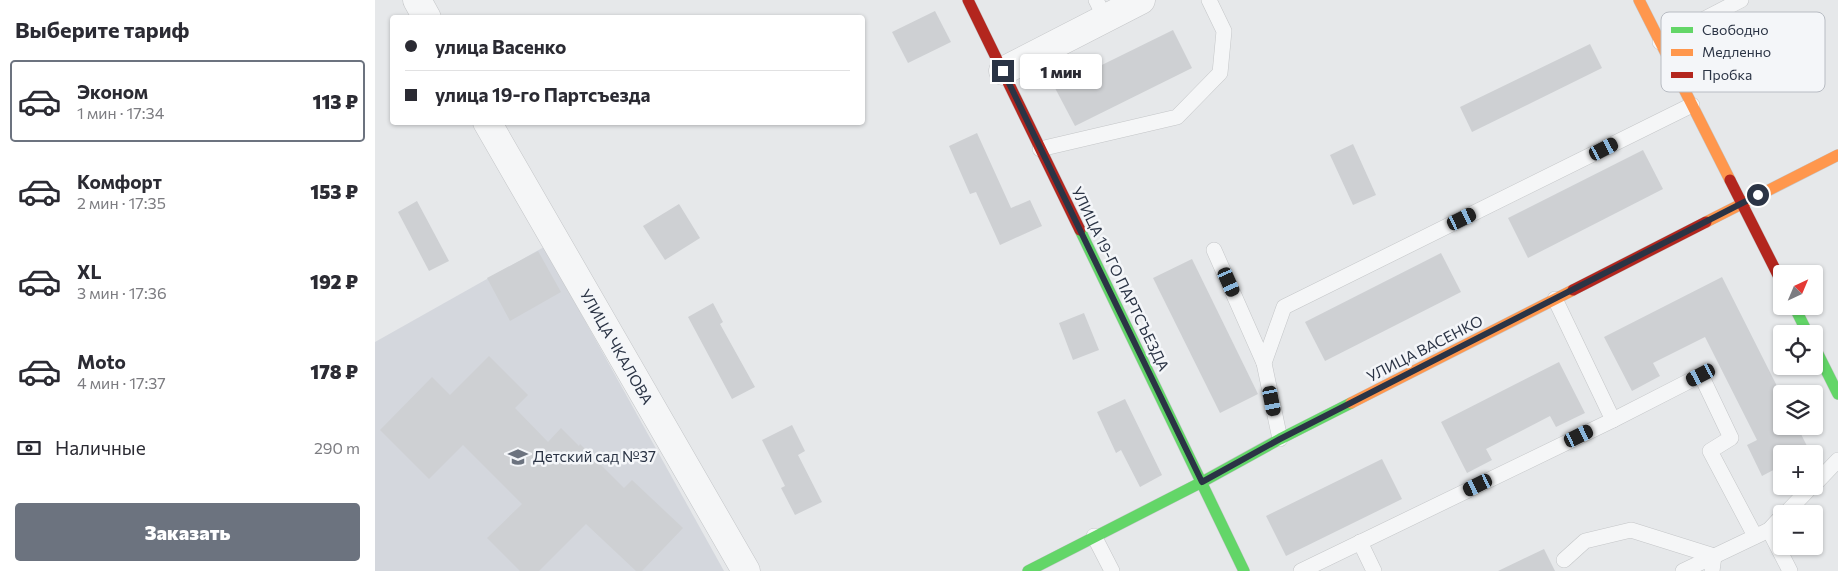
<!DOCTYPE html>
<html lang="ru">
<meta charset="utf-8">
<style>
:root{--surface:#fff;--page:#f7f7f7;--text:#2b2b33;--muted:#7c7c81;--line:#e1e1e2;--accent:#6c737f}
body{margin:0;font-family:Commissioner,sans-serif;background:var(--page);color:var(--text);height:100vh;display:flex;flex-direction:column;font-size:19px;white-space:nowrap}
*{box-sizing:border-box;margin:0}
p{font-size:16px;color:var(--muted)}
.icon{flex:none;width:28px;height:28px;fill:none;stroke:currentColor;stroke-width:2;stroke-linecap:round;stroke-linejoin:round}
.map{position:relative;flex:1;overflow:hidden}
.details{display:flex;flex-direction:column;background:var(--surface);width:375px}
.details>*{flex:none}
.hud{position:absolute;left:15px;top:15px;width:475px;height:110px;border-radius:5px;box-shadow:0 1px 4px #0004;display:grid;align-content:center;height:110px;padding:0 15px;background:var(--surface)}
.needle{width:32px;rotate:44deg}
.controls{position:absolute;left:1398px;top:265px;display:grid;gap:10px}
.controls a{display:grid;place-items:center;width:50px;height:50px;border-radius:5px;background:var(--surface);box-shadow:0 1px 4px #0004;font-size:25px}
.end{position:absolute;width:22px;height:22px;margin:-11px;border:6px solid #2b3445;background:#fff;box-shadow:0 0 0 2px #fff}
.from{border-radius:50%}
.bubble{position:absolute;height:35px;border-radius:5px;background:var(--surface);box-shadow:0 1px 4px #0004;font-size:16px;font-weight:800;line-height:35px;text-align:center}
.car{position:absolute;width:15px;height:30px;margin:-15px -8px;border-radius:6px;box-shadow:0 0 4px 1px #0007;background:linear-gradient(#222 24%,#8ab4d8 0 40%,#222 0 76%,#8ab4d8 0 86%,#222 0)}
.hud b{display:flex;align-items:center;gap:18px;height:48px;font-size:19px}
.hud b+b{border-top:1px solid var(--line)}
.hud i{width:12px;height:12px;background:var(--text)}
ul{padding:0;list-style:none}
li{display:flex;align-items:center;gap:15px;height:82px;margin:0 10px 8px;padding:0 5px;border:2px solid transparent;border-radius:5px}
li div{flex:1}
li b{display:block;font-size:19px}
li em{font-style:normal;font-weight:800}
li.on{border-color:var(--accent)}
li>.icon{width:45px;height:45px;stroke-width:1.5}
h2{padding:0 15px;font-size:22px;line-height:60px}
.pay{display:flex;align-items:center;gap:12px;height:55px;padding:0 15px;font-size:19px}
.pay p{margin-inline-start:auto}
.button{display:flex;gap:10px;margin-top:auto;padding:10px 15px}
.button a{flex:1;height:58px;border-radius:5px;background:var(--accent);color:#fff;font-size:20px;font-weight:800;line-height:58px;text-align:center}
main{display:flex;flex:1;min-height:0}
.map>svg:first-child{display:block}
</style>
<main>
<section class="details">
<h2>Выберите тариф</h2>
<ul>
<li class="on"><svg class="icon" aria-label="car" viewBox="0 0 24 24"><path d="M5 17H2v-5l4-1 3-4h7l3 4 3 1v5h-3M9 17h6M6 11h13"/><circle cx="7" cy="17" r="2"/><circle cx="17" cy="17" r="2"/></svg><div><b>Эконом</b><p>1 мин · 17:34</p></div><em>113 ₽</em></li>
<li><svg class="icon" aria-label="car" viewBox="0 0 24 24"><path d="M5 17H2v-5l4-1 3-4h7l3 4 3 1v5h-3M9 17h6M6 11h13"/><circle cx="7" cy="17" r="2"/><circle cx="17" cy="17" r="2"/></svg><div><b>Комфорт</b><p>2 мин · 17:35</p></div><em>153 ₽</em></li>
<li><svg class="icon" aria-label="car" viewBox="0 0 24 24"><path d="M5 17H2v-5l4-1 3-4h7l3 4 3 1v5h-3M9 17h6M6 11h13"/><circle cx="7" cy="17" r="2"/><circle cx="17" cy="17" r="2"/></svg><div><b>XL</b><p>3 мин · 17:36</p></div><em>192 ₽</em></li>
<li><svg class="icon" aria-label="car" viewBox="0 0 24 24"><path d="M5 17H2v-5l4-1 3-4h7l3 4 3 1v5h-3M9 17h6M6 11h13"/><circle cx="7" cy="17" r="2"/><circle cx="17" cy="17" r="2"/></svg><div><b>Moto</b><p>4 мин · 17:37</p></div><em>178 ₽</em></li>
</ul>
<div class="pay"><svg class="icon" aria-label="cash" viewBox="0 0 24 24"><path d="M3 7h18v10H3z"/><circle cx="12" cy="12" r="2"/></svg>Наличные<p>290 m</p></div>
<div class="button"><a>Заказать</a></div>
</section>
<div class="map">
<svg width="1463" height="571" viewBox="0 0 1463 571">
<rect width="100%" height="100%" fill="#e6e8ea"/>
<!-- built -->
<polygon fill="#d4d7dd" points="169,247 349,571 0,571 0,342"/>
<!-- building -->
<g fill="#ced0d3">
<polygon points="560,11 576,42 533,63 517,32"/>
<polygon points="798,30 817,68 700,126 680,88"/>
<polygon points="1215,44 1227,68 1097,132 1085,107"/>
<polygon points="602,133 636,208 655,200 667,226 625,245 601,192 595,194 574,146"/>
<polygon points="978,144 1001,195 978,205 955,155"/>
<polygon points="1268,150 1288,189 1153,258 1133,218"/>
<polygon points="42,201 74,261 54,271 23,212"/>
<polygon points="304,204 325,238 290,260 268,226"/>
<polygon points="163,251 186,292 135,321 112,278"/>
<polygon points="1066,253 1086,292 950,361 930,322"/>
<polygon points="817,259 883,394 845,413 778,278"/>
<polygon points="1347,277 1406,394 1406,426 1422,426 1436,454 1406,454 1406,466 1387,476 1372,445 1382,440 1330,337 1278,363 1285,376 1257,391 1229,337"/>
<polygon points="338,303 348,322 345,324 380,387 357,399 313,317"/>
<polygon points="709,313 724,350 698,360 684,323"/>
<polygon points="114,356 153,395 140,408 173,442 186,428 204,446 205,444 249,488 257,480 308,528 267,571 261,571 211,524 164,571 145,571 112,538 147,504 88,445 54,479 5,430 57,377 75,395"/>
<polygon points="1184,362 1210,413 1181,427 1175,416 1111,449 1117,460 1092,473 1066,422"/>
<polygon points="750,399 787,475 765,487 746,450 741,453 722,412"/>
<polygon points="417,425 430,451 423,455 447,502 420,515 406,488 410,486 387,440"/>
<polygon points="1007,459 1027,499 911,556 891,516"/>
<polygon points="1169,549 1180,571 1123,571"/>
</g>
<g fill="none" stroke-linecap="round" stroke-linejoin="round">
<defs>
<g id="lane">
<polyline points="721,0 730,18"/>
<polyline points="1285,42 1366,0"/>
<polyline points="665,149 802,117 845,73 849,31 834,0"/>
<polyline points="839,250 889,363"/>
<polyline points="1180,299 1238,420"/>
<polyline points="905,439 889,363 909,307 1317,105"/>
<polyline points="1439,485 1463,460"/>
<polyline points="1410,514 1437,486"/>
<polyline points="1394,530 1415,571"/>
<polyline points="719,536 737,571"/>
<polyline points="985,542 999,571"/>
<polyline points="1189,560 1210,541 1256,530 1339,556 1337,571"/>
<polyline points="926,571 1238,420 1326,375 1356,438 1335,451 1380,536"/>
<polyline points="1308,571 1394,530 1406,517"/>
</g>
<g id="street">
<polyline points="42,0 52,18"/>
<polyline points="628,71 766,0"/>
<polyline points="112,122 371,571"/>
</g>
<g id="fast">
<polyline points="705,230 869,571"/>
<polyline points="1419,306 1433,334"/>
<polyline points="1439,346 1463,394"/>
<polyline points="653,571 827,482 905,439 976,403"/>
</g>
<g id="slow">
<polyline points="1264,0 1355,180"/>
<polyline points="1331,222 1463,155"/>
<polyline points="976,403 1198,290"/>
</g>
<g id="jam">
<polyline points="593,0 705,230"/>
<polyline points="1355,180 1406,281"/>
<polyline points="1198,290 1331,222"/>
</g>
</defs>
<!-- lane casing -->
<use href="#lane" stroke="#c4c6c8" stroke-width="16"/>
<!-- street casing -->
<use href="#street" stroke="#c4c6c8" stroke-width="29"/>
<!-- fast casing -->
<use href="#fast" stroke="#c4c6c8" stroke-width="12"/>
<!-- slow casing -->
<use href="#slow" stroke="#c4c6c8" stroke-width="12"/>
<!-- jam casing -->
<use href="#jam" stroke="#c4c6c8" stroke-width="12"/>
<!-- lane -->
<use href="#lane" stroke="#f5f6f7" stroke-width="15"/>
<!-- street -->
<use href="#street" stroke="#f5f6f7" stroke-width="28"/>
<!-- fast -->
<use href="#fast" stroke="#63d668" stroke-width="11"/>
<!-- slow -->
<use href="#slow" stroke="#ff974d" stroke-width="11"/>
<!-- jam -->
<use href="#jam" stroke="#b3261e" stroke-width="11"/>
</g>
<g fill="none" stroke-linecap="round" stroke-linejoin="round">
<!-- route -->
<polyline stroke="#2b3445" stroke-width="6" points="628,71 827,482 905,439 1383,195"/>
</g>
<!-- icons -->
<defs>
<symbol id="school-bare" viewBox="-9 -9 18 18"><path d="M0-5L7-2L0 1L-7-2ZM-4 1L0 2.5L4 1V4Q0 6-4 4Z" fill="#6c737f" stroke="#f4f6f9" stroke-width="2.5" paint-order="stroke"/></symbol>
</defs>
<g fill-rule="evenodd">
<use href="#school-bare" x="129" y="443" width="28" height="28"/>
</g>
<g text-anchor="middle" stroke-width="5" stroke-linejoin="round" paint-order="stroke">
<!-- street labels -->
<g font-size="15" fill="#2b3445" stroke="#f4f6f9">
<text transform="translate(745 279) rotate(64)" y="5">УЛИЦА 19-ГО ПАРТСЪЕЗДА</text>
<text transform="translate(241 347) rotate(60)" y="5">УЛИЦА ЧКАЛОВА</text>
<text transform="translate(1050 349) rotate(-27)" y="5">УЛИЦА ВАСЕНКО</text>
</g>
<!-- poi labels -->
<g font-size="15" fill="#2b3445" stroke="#f4f6f9" text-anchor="start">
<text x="158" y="462">Детский сад №37</text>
</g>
</g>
<!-- legend -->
<rect x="1286" y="12" width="164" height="80" rx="8" fill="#f4f6f9" stroke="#b8bcc3" stroke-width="1"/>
<rect x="1296" y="27" width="22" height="6" fill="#63d668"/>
<rect x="1296" y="49" width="22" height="7" fill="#ff974d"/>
<rect x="1296" y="72" width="22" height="6" fill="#b3261e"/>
<g font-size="14" fill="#2b3445">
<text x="1327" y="35">Свободно</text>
<text x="1327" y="57">Медленно</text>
<text x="1327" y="80">Пробка</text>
</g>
</svg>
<div class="controls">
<a><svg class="needle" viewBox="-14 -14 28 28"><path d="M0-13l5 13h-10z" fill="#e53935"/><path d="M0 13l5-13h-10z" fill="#7c7c81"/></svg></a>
<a><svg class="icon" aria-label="locate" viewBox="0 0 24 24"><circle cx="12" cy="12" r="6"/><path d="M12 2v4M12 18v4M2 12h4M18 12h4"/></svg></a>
<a><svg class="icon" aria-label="layers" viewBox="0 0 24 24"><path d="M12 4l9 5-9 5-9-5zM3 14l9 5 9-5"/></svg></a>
<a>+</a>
<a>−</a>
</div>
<i class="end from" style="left:1383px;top:195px"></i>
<i class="end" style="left:628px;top:71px"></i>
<div class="bubble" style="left:645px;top:54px;width:82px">1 мин</div>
<i class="car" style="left:1229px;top:149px;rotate:63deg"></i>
<i class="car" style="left:1087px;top:219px;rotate:64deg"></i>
<i class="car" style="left:854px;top:282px;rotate:156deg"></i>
<i class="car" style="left:1326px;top:375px;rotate:243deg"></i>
<i class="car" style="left:897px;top:401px;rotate:169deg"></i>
<i class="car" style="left:1204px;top:436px;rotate:64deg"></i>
<i class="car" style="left:1103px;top:485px;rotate:244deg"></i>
<div class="hud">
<b><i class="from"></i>улица Васенко</b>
<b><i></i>улица 19-го Партсъезда</b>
</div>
</div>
</main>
